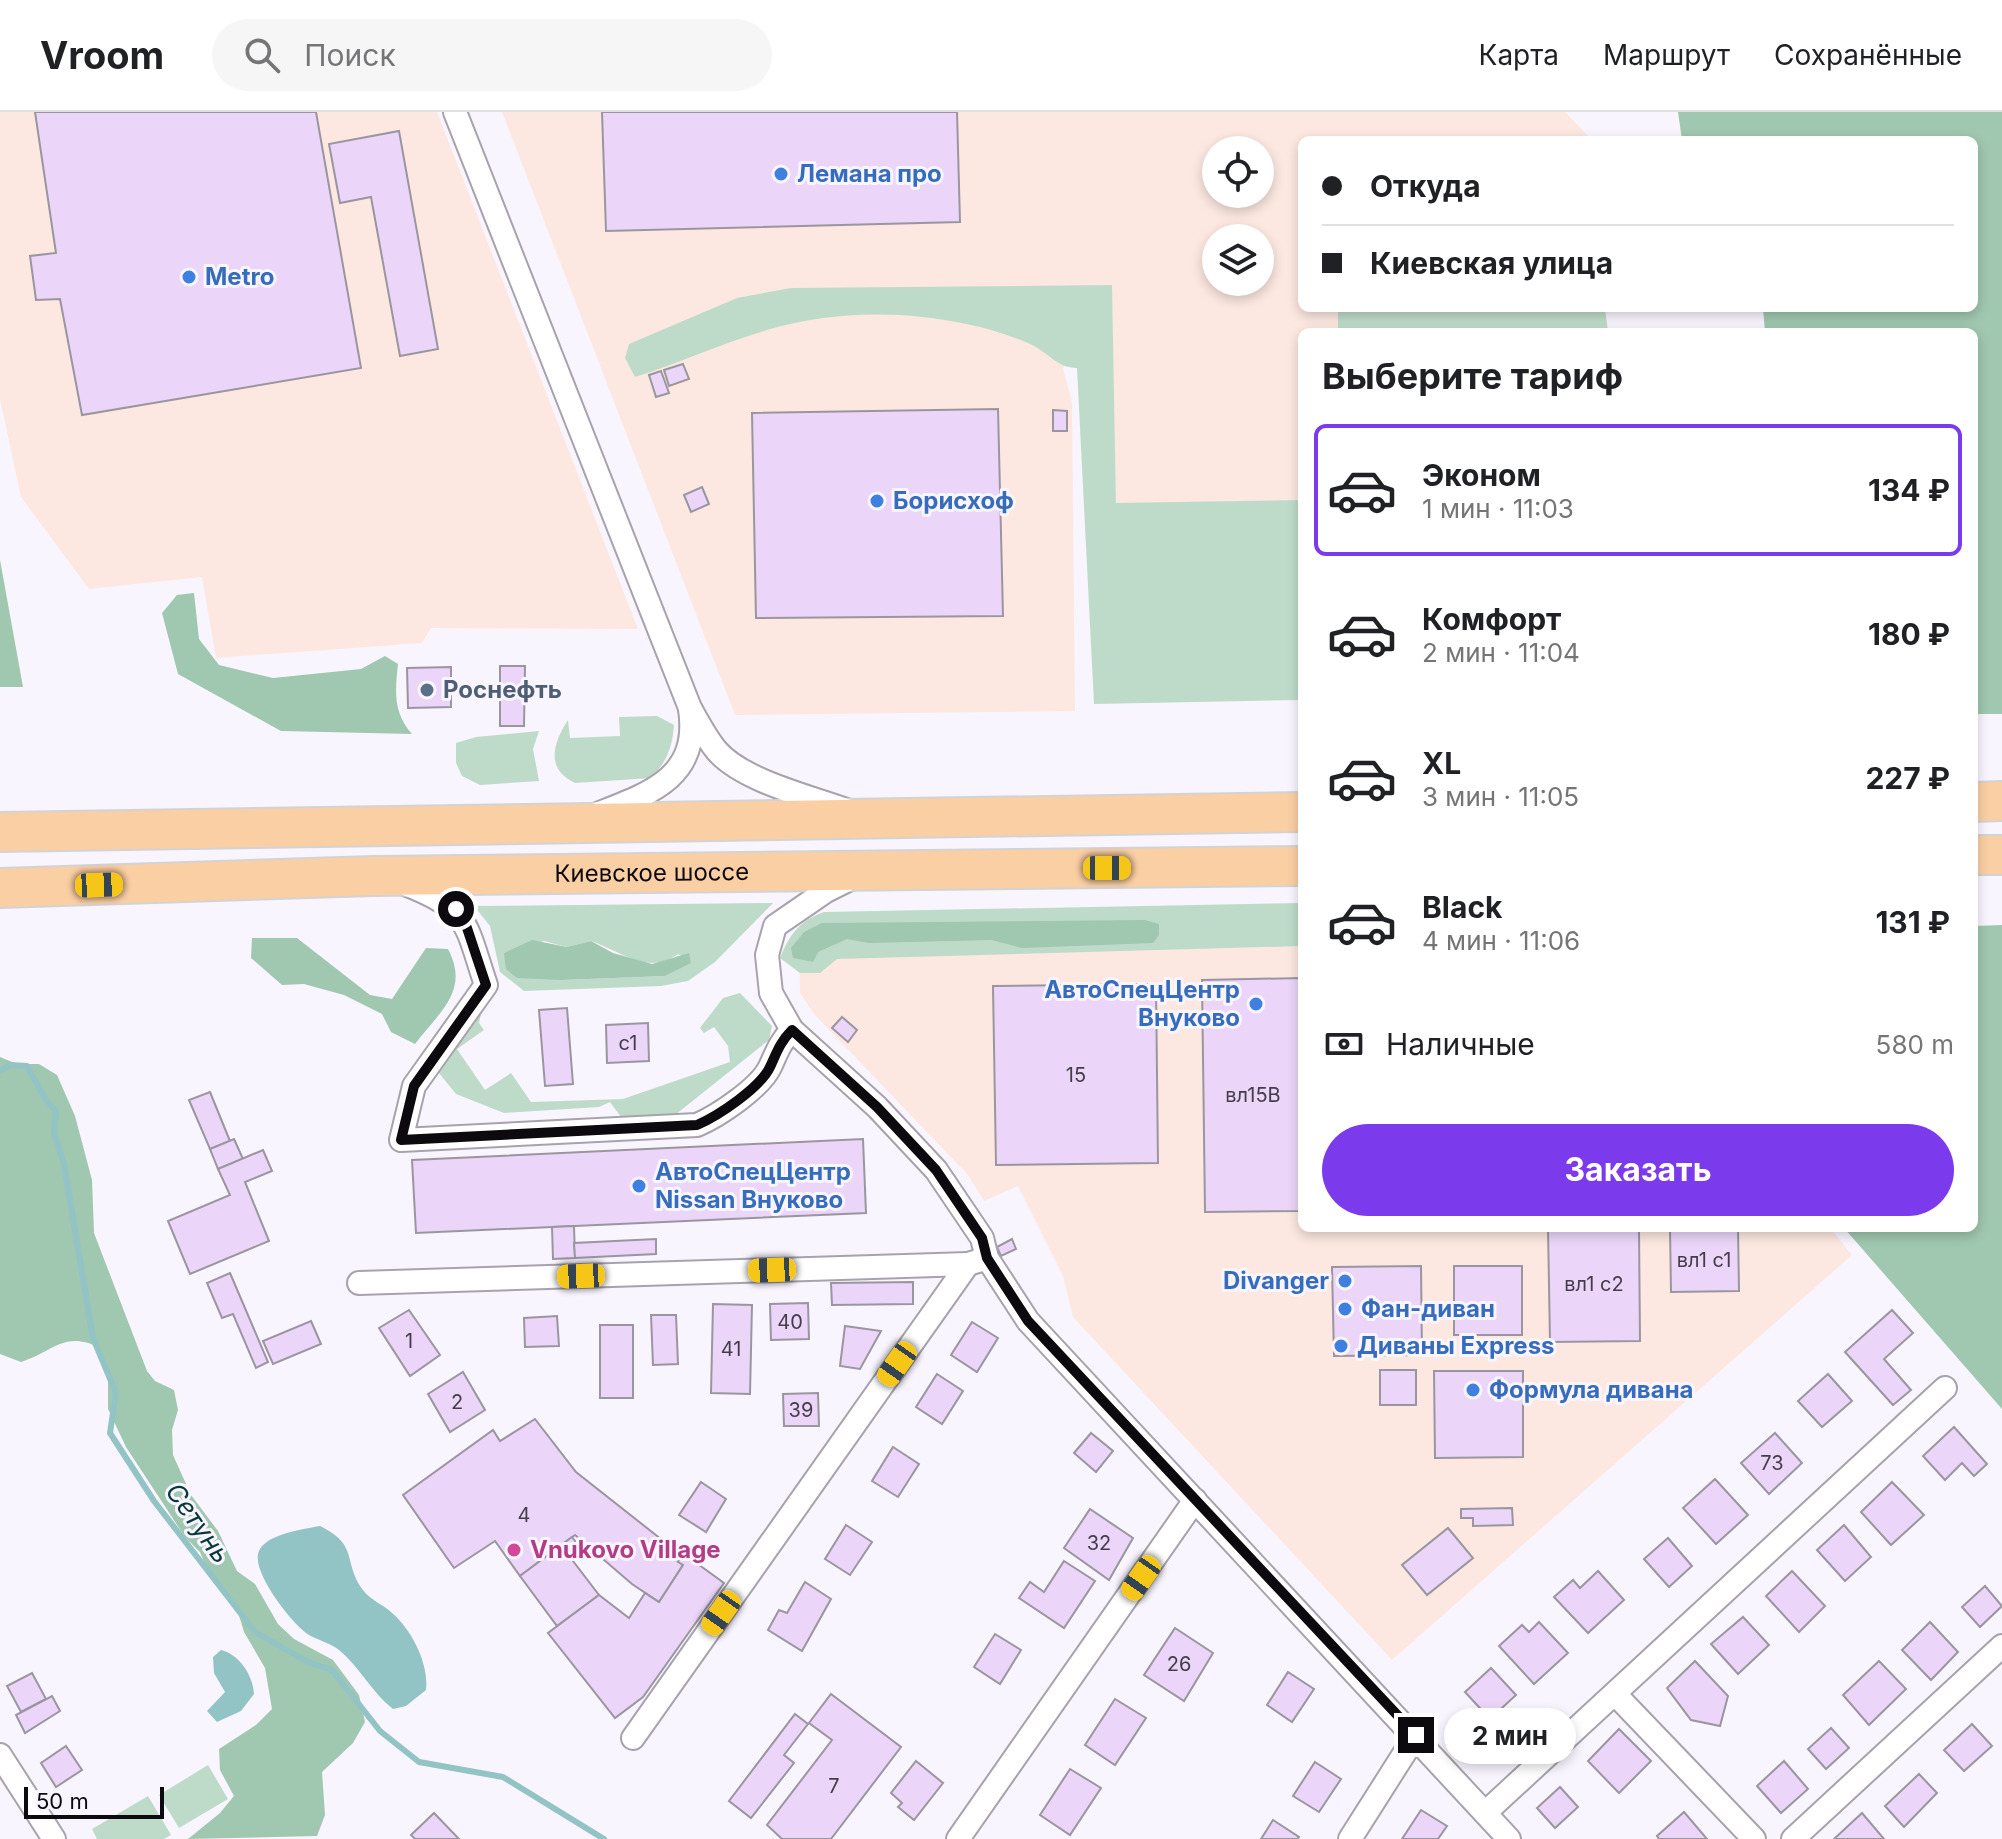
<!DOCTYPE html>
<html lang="ru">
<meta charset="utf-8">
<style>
:root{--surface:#fff;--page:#f6f6f6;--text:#202124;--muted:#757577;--line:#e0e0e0;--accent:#7c3aed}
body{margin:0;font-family:Inter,sans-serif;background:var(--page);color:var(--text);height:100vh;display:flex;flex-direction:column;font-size:30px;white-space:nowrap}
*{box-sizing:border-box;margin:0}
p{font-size:26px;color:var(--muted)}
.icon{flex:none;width:44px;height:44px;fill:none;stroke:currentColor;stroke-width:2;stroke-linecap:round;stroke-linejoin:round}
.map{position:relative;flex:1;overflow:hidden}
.drawer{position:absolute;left:1298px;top:216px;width:680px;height:904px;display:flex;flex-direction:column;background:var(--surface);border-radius:12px;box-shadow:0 4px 12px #0003}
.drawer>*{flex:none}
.top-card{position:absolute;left:1298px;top:24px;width:680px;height:176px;border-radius:12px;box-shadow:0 4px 12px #0003;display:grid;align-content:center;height:176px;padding:0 24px;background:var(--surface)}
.tools{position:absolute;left:1202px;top:24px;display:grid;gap:16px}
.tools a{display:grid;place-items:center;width:72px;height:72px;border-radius:50%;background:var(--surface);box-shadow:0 4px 12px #0003;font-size:40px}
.scale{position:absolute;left:24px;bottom:20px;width:140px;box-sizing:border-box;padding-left:8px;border:4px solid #0c0a0e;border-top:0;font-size:22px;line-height:28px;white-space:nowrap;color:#0c0a0e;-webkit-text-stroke:6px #f9f5fe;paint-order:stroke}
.end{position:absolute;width:36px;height:36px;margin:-18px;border:10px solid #0c0a0e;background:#fff;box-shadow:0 0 0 4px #fff}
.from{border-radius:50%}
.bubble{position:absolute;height:56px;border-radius:28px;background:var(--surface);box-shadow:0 4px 12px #0003;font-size:26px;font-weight:700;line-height:56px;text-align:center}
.car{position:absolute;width:24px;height:48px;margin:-24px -12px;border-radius:10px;box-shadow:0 0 6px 2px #0007;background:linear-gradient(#f5c518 24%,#345 0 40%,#f5c518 0 76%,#345 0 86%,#f5c518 0)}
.top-card b{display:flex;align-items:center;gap:28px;height:76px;font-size:30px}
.top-card b+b{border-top:2px solid var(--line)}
.top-card i{width:20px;height:20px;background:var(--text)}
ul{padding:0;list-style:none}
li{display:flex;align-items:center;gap:24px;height:132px;margin:0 16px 12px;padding:0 8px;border:4px solid transparent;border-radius:12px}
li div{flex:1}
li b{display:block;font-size:30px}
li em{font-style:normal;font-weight:700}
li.on{border-color:var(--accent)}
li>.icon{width:72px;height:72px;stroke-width:1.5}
h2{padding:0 24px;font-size:36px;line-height:96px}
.pay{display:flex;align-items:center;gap:20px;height:88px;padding:0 24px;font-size:30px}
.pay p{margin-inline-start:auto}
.button{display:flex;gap:16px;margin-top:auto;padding:16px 24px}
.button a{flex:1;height:92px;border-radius:48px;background:var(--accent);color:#fff;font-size:32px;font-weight:700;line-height:92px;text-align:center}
header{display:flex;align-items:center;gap:48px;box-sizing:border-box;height:112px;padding:0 40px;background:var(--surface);border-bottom:2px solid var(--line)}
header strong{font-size:38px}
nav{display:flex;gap:44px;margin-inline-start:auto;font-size:28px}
.search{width:560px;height:72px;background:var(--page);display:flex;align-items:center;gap:20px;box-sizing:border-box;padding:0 28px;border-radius:44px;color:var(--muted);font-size:30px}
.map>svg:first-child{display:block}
</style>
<header>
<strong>Vroom</strong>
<div class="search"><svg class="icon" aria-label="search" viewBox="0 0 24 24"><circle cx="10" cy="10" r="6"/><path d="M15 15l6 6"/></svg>Поиск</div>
<nav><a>Карта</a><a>Маршрут</a><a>Сохранённые</a></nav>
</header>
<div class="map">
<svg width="2002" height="1727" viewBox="0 0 2002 1727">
<rect width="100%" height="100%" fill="#f9f5fe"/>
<!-- commercial -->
<g fill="#fce8e1" fill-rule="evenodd">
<polygon points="0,0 437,0 638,517 431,516 422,531 216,546 202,465 89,477 21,385 0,287"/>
<path d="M502,0H1565L1592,28H1302V196H1338V220H1302V388L1116,392L1112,192L1063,256L1072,291L1075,599L735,603ZM1216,38H1260V82H1216ZM1216,126H1260V170H1216Z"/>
<polygon points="1302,831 1302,1116 1830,1116 1852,1143 1392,1548 1073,1205 1063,1164 1018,1074 984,1089 968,1063 814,902 800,881 799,846"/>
</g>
<!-- green -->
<g fill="#bedbc9" fill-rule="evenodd">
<path d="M1112,173L1116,391L1302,388V588L1094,592L1077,256C1057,256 1048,240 1030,232C1009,223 988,216 966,212C902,198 830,199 767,218C722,231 679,251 635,265L625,246L629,232L737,186L791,176Z"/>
<polygon points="1338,196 1605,196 1608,220 1338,220"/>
<path d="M657,604L674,613C672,637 667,649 651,666L575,671C545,657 553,631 568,608L570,626L620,624L619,605Z"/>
<polygon points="539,619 533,637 539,669 480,673 462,664 456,651 456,631 476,625"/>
<path d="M773,791L715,850L688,869L661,874L524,879L500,860L490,814L474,794ZM544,829L567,835L591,829C621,839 647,864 678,842L691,850L665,864L562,868L504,841Z"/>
<path d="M1302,791V834L837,847L820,861H800L780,846C790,822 799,809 824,800Z"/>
<polygon points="740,881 772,914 769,928 675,1003 621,1005 610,990 599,995 504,1001 456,982 430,950 482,898 479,911 484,918 457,937 485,978 511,961 531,990 623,987 730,950 728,934 714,915 704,921 700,916 723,886"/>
<polygon points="208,1653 228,1687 179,1716 159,1683"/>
<polygon points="148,1684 171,1723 164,1727 97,1727 92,1717"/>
</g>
<!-- forest -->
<g fill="#a0c7af">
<polygon points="1678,0 2002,0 2002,602 1974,602 1974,220 1765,220 1763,196 1974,196 1974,28 1682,28"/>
<polygon points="0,448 23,575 0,575"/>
<path d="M194,481L199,527L219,553L273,566L361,557L385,544L398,552C395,580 393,600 412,622L281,619L178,562L162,501L177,483Z"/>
<polygon points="1145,808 1159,812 1159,823 1153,831 1022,836 992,828 869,831 847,827 818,840 813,850 793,846 791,836 804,820 822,811"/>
<polygon points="2002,813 2002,1297 1844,1116 1974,1116 1974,814"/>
<path d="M252,826H297L370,883L392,887L426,836L448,837C470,879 440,899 415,932L391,920L382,902L344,883L304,872L282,873L251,846Z"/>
<polygon points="532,828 567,835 591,829 613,841 652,852 689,841 691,851 665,864 562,868 517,866 506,857 504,841"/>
<path d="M0,945L17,952H39L57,963L75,1004L92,1068L94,1121L147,1259L155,1269L174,1278L178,1298L172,1318L173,1343L191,1383L218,1419L237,1459L255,1472L278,1512L294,1527L333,1548L359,1583L365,1610L353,1631L322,1660L325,1703L317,1724L188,1727L220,1701L234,1684L220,1658L219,1637L256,1613L272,1597L265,1556L244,1520L238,1500L211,1467L200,1440L185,1425L126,1335L108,1297V1256L100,1236C65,1218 54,1239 21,1250L0,1242Z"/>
</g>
<!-- water -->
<g fill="#92c4c6">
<path d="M320,1414C360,1434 342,1449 363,1478C370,1488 383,1492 392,1501C412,1518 429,1552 426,1578L406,1594L393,1597C372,1581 360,1555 339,1538C329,1530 316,1528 306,1521C290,1509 250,1458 259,1439C266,1422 304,1417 320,1414Z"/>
<path d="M221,1538C239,1542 253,1563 254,1582L241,1599L217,1610L207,1599L225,1580L214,1561L213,1545Z"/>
</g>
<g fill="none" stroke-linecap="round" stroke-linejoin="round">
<!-- stream -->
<polyline stroke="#92c4c6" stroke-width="6" points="0,959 10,953 27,954 47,990 56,999 54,1021 64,1052 93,1226 116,1281 110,1321 154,1389 255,1520 308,1550 332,1558 380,1619 419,1650 503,1665 604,1727"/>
</g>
<!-- building -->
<g fill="#ebd6fa" stroke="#9a959f" stroke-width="2">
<polygon points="35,0 316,0 361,256 82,303 60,187 36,188 30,144 56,141"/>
<polygon points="602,0 957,0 960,110 606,119"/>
<polygon points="399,19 438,237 400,244 371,85 340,91 329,32"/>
<polygon points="683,252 689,267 669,274 664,258"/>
<polygon points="661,259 669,281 656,285 649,263"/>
<polygon points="998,297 1003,504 756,506 752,301"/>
<polygon points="1053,298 1067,299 1067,319 1053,319"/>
<polygon points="702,375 709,392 691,400 684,383"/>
<polygon points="500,554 525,554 524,614 500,614"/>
<polygon points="451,555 451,595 408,596 407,556"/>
<polygon points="1302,866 1302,1099 1205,1100 1202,868"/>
<polygon points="1156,872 1158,1051 996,1053 993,874"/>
<polygon points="567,896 573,972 545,974 539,898"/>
<polygon points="842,905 857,918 848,930 832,916"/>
<polygon points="648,911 649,949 607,951 606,913"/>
<polygon points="210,980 230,1029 210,1037 189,988"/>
<polygon points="234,1027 243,1047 218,1057 210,1037"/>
<polygon points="863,1027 866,1101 416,1121 412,1048"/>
<polygon points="263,1038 272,1059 245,1070 269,1129 190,1162 168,1109 230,1083 218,1057"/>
<polygon points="574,1114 575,1146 553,1147 552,1115"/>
<polygon points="1548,1116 1639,1116 1640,1229 1550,1230"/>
<polygon points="1670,1116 1738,1116 1739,1179 1671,1180"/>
<polygon points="656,1127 656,1142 575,1146 574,1131"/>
<polygon points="1012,1127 1016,1137 1001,1144 997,1135"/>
<polygon points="1421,1154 1422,1243 1334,1244 1332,1155"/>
<rect x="1454" y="1154" width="68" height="69"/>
<polygon points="230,1161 268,1250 256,1256 233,1202 222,1206 207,1171"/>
<polygon points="913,1170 913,1192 832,1193 831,1171"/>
<polygon points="808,1191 809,1227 771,1228 770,1192"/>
<polygon points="713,1192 752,1193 750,1282 711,1281"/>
<polygon points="409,1198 440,1243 410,1264 379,1216"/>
<polygon points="1892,1198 1913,1221 1884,1247 1911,1278 1893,1293 1845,1240"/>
<polygon points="651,1203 676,1203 678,1252 653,1253"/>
<polygon points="557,1204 559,1234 525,1235 524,1206"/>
<polygon points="311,1209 321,1232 273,1252 263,1229"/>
<polygon points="972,1210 998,1226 977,1260 951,1243"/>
<rect x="600" y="1213" width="33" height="73"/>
<polygon points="845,1214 881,1219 860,1257 840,1254"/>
<rect x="1380" y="1258" width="36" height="35"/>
<polygon points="1434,1259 1523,1259 1523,1345 1435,1346"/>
<polygon points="463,1260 485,1298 450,1320 428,1282"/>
<polygon points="937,1262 963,1279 942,1312 916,1295"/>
<polygon points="1828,1262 1852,1289 1822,1315 1798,1289"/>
<polygon points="818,1281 819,1314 784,1314 783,1282"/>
<polygon points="535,1307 576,1360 671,1435 667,1441 683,1453 659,1490 632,1472 575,1423 520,1464 495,1429 454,1456 403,1383 493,1318 500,1329"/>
<polygon points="1954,1315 1987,1352 1974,1364 1962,1351 1945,1368 1923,1344"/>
<polygon points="1091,1321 1113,1339 1096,1360 1074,1341"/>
<polygon points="1775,1321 1802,1351 1769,1382 1741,1351"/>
<polygon points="893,1335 919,1352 898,1385 872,1369"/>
<polygon points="1715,1367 1748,1403 1716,1432 1683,1396"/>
<polygon points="701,1370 726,1387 706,1420 679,1403"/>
<polygon points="1892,1370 1924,1403 1891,1433 1861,1400"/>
<polygon points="1512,1396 1513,1413 1473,1414 1473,1406 1461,1406 1461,1397"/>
<polygon points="1090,1397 1133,1426 1109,1468 1064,1436"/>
<polygon points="846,1413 872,1430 850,1463 825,1447"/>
<polygon points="1844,1413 1871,1445 1845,1469 1817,1438"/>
<polygon points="1448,1416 1473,1446 1427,1483 1402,1453"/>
<polygon points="572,1425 584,1441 573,1449 599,1483 557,1514 520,1464"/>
<polygon points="1668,1426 1692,1454 1669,1475 1644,1447"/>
<polygon points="684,1442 724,1471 643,1585 615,1606 548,1521 599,1483 629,1506 645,1481 659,1490 683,1453 678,1450"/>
<polygon points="1064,1449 1095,1469 1064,1516 1019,1486 1030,1470 1044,1480"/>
<polygon points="1598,1459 1624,1488 1588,1521 1554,1485 1573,1468 1580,1476"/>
<polygon points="1792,1459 1825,1494 1799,1520 1766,1484"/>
<polygon points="805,1470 831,1487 802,1539 768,1518 779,1498 787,1501"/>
<polygon points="1985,1474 2002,1494 1980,1515 1962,1495"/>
<polygon points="1743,1505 1769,1533 1738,1562 1711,1532"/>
<polygon points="1539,1510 1568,1541 1534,1572 1499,1534 1522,1513 1529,1520"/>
<polygon points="1930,1510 1958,1540 1931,1568 1902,1538"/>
<polygon points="1175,1516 1213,1541 1184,1589 1144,1563"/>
<polygon points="995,1522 1021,1538 1000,1572 974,1555"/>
<polygon points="1695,1549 1728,1584 1720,1614 1691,1608 1667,1576"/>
<polygon points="1879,1549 1906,1577 1869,1613 1843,1583"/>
<polygon points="1491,1556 1516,1583 1490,1607 1465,1580"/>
<polygon points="1288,1560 1314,1577 1292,1610 1267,1593"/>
<polygon points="32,1561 46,1587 21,1600 7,1574"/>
<polygon points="831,1582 901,1635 831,1727 782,1727 767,1713 832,1628 809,1611"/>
<polygon points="52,1584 60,1599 25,1621 16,1603"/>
<polygon points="1115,1587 1146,1606 1115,1653 1085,1633"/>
<polygon points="795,1602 808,1612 784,1643 794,1651 751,1706 729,1689"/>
<polygon points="1972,1612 1992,1634 1964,1659 1944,1638"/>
<polygon points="1831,1616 1849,1636 1826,1657 1808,1637"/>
<polygon points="1619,1617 1651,1649 1619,1681 1588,1649"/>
<polygon points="66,1634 82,1658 56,1675 41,1651"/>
<polygon points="916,1649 943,1671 914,1708 898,1695 902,1691 891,1681"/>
<polygon points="1784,1649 1808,1677 1781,1701 1757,1674"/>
<polygon points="1315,1650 1341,1667 1319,1700 1293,1684"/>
<polygon points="1070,1657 1101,1676 1070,1723 1040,1703"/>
<polygon points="1919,1662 1937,1681 1904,1715 1885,1694"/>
<polygon points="1560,1675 1578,1695 1555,1716 1537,1696"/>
<polygon points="1421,1698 1447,1714 1438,1727 1402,1727"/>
<polygon points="1684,1700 1707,1727 1659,1727 1657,1724"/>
<polygon points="434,1701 459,1727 415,1727 411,1723"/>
<polygon points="1862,1701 1884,1727 1834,1727"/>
<polygon points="1273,1708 1299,1725 1297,1727 1261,1727"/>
</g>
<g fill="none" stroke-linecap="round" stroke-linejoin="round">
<defs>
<g id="minor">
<path d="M455,0L690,596C698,610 706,626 717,639C743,669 811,685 849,699"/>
<path d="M597,702C651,681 700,665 690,597"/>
<polyline points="854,765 826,779 775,814 767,843 771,881 792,918 877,995 936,1058 982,1126 987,1146 1028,1209 1509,1727"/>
<path d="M405,772C470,797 465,811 486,873L414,974L401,1028L697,1013C718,1004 760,976 770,955C777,940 780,930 792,918"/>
<polyline points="359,1171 968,1152"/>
<polyline points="1615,1582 1754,1727"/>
<polyline points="633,1626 968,1152 978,1149"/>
<polyline points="0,1643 54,1727"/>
<polyline points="1485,1701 1945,1276"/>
<polyline points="958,1727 1195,1388"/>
<polyline points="1350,1727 1416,1623"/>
<polyline points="1793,1727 2002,1534"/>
</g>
<g id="trunk">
<polyline points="1974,690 2002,689"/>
<polyline points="0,720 1302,700"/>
<polyline points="1974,743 2002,743"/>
<path id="s1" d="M0,776L373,764L1302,754"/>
</g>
</defs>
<!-- minor casing -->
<use href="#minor" stroke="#a7a2ac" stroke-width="26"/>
<!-- trunk casing -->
<use href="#trunk" stroke="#d3d3d4" stroke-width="42"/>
<!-- minor -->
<use href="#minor" stroke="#fff" stroke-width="22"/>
<!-- trunk -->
<use href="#trunk" stroke="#fbcfa4" stroke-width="38"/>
</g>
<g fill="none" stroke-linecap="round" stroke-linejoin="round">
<!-- route -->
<path stroke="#0c0a0e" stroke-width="10" d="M456,797L464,807L486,873L414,974L401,1028L697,1013C718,1004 760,976 770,955C777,940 780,930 792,918L877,995L936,1058L982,1126L987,1146L1028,1209L1416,1623"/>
</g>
<!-- markers -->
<g fill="#3f7fe0" stroke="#f9f5fe" stroke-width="3">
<circle cx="781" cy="62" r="8"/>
<circle cx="189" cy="165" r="8"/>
<circle cx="877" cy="389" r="8"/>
<circle cx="1256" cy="892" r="8"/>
<circle cx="639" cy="1074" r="8"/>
<circle cx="1345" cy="1169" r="8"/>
<circle cx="1345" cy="1197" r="8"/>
<circle cx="1341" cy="1234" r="8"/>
<circle cx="1473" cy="1278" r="8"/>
</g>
<circle fill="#5c6f8a" stroke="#f9f5fe" stroke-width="3" cx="427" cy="578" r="8"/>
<circle fill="#d1479c" stroke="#f9f5fe" stroke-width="3" cx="514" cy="1438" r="8"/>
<g text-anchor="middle" stroke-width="6" stroke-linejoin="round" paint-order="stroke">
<!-- number labels -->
<g font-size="20" fill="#443d49">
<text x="628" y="938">с1</text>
<text x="1076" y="970">15</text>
<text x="1253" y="990">вл15В</text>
<text x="1704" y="1155">вл1 с1</text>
<text x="1594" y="1179">вл1 с2</text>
<text x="790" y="1217">40</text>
<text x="409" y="1236">1</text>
<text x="731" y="1244">41</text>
<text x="457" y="1297">2</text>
<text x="801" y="1305">39</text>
<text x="1772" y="1358">73</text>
<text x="524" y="1410">4</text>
<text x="1099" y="1438">32</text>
<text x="1179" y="1559">26</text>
<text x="834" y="1681">7</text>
</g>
<!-- shop labels -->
<g font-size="24" font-weight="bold" fill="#366cbe" stroke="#f9f5fe" text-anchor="start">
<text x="797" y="70">Лемана про</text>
<text x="205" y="173">Metro</text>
<text x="893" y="397">Борисхоф</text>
<text x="1240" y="886" text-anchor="end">АвтоСпецЦентр<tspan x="1240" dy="28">Внуково</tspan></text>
<text x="655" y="1068">АвтоСпецЦентр<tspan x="655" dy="28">Nissan Внуково</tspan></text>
<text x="1329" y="1177" text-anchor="end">Divanger</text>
<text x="1361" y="1205">Фан-диван</text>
<text x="1357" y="1242">Диваны Express</text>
<text x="1489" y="1286">Формула дивана</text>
</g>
<!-- service labels -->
<g font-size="24" font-weight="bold" fill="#4e5e75" stroke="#f9f5fe" text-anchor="start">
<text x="443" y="586">Роснефть</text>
</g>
<!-- street labels -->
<g font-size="24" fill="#0c0a0e" stroke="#f9f5fe">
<text dy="8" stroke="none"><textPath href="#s1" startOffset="652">Киевское шоссе</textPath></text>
</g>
<!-- hotel labels -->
<g font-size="24" font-weight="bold" fill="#b23c85" stroke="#f9f5fe" text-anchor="start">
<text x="530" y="1446">Vnukovo Village</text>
</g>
<!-- water labels -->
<g font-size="26" font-style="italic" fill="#06383a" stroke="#f9f5fe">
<text transform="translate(198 1411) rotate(55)" y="9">Сетунь</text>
</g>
</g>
</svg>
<div class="tools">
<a><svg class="icon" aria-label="locate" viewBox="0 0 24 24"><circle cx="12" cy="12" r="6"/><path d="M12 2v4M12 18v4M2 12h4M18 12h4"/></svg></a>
<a><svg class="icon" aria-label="layers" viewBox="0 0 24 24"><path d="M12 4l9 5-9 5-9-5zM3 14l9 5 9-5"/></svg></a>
</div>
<div class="scale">50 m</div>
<i class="end from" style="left:456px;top:797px"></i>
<i class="end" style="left:1416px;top:1623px"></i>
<div class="bubble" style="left:1444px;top:1596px;width:132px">2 мин</div>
<i class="car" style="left:1107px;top:756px;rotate:90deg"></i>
<i class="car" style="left:99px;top:773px;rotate:88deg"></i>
<i class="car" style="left:772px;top:1158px;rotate:268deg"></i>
<i class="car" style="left:581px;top:1164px;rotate:268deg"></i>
<i class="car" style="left:897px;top:1252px;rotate:215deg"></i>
<i class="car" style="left:1141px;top:1466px;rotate:215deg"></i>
<i class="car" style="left:721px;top:1501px;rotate:215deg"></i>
<div class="top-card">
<b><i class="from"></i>Откуда</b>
<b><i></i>Киевская улица</b>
</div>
<section class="drawer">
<h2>Выберите тариф</h2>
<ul>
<li class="on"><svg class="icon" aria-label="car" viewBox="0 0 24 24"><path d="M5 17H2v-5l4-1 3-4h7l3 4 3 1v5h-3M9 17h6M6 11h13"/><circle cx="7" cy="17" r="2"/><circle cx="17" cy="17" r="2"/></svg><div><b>Эконом</b><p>1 мин · 11:03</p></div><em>134 ₽</em></li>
<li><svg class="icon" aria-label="car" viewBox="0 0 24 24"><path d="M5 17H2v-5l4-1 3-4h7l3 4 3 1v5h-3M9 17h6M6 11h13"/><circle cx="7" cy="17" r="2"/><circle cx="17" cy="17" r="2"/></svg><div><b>Комфорт</b><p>2 мин · 11:04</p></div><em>180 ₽</em></li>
<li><svg class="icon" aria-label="car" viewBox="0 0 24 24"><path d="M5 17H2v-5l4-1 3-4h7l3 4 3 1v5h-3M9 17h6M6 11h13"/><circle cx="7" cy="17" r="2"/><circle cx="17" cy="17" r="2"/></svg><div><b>XL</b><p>3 мин · 11:05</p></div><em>227 ₽</em></li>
<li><svg class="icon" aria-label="car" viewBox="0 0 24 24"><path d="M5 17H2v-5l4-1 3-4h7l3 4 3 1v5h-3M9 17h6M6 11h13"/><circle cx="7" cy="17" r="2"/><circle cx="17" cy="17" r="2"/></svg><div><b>Black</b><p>4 мин · 11:06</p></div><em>131 ₽</em></li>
</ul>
<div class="pay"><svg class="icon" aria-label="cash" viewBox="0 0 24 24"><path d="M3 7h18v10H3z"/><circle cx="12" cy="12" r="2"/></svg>Наличные<p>580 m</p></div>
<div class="button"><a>Заказать</a></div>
</section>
</div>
